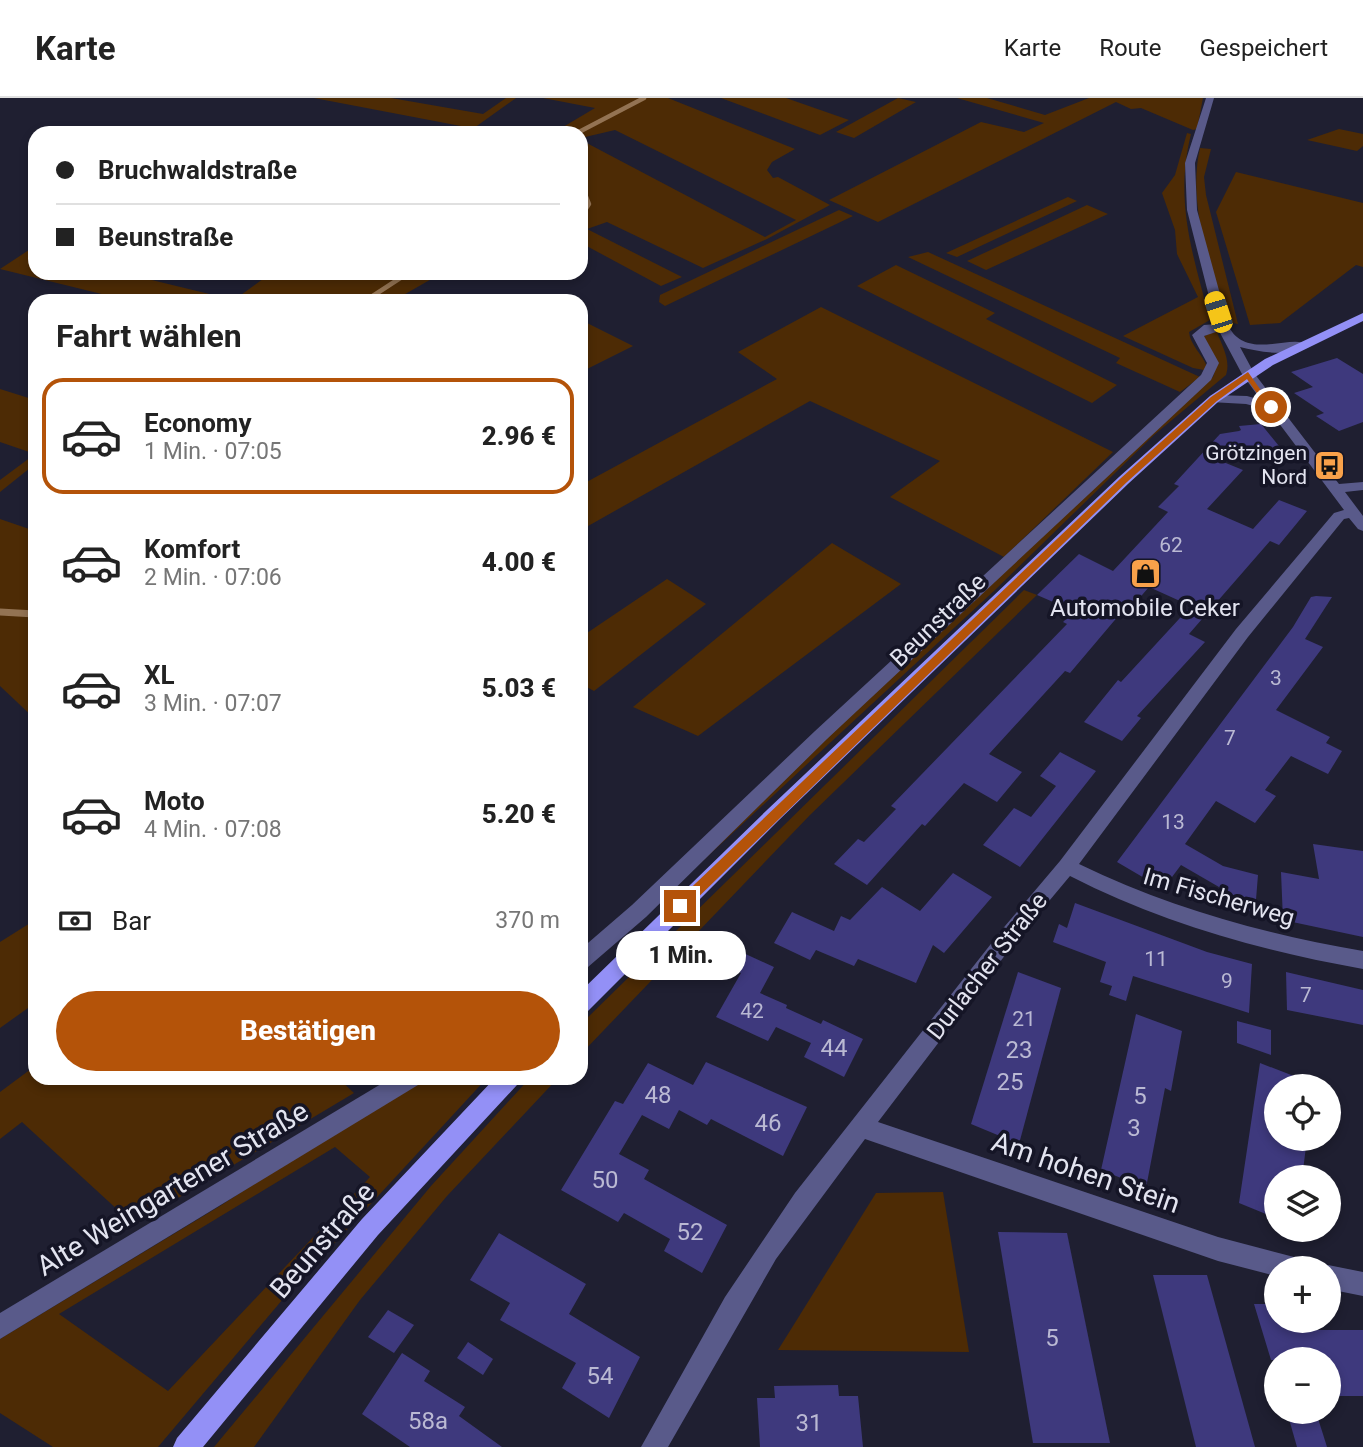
<!DOCTYPE html>
<html lang="de">
<meta charset="utf-8">
<style>
:root{--surface:#fff;--page:#f2f2f2;--text:#222;--muted:#767676;--line:#e0e0e0;--accent:#b45309}
body{margin:0;font-family:Roboto,sans-serif;background:var(--page);color:var(--text);height:100vh;display:flex;flex-direction:column;font-size:26px;white-space:nowrap}
*{box-sizing:border-box;margin:0}
p{font-size:23px;color:var(--muted)}
.icon{flex:none;width:38px;height:38px;fill:none;stroke:currentColor;stroke-width:2;stroke-linecap:round;stroke-linejoin:round}
.map{position:relative;flex:1;overflow:hidden}
.side{position:absolute;left:28px;top:196px;width:560px;height:791px;display:flex;flex-direction:column;background:var(--surface);border-radius:21px;box-shadow:0 4px 10px #0003}
.side>*{flex:none}
.hud{position:absolute;left:28px;top:28px;width:560px;height:154px;border-radius:21px;box-shadow:0 4px 10px #0003;display:grid;align-content:center;height:154px;padding:0 28px;background:var(--surface)}
.fabs{position:absolute;left:1264px;top:976px;display:grid;gap:14px}
.fabs a{display:grid;place-items:center;width:77px;height:77px;border-radius:50%;background:var(--surface);box-shadow:0 4px 10px #0003;font-size:35px}
.end{position:absolute;width:32px;height:32px;margin:-16px;border:9px solid #b45309;background:#fff;box-shadow:0 0 0 4px #fff}
.from{border-radius:50%}
.bubble{position:absolute;height:49px;border-radius:24px;background:var(--surface);box-shadow:0 4px 10px #0003;font-size:23px;font-weight:800;line-height:49px;text-align:center}
.car{position:absolute;width:21px;height:42px;margin:-21px -10px;border-radius:9px;box-shadow:0 0 5px 2px #0007;background:linear-gradient(#f5c518 24%,#345 0 40%,#f5c518 0 76%,#345 0 86%,#f5c518 0)}
.hud b{display:flex;align-items:center;gap:24px;height:66px;font-size:26px}
.hud b+b{border-top:2px solid var(--line)}
.hud i{width:18px;height:18px;background:var(--text)}
ul{padding:0;list-style:none}
li{display:flex;align-items:center;gap:21px;height:116px;margin:0 14px 10px;padding:0 14px;border:4px solid transparent;border-radius:21px}
li div{flex:1}
li b{display:block;font-size:26px}
li em{font-style:normal;font-weight:800}
li.active{border-color:var(--accent)}
li>.icon{width:63px;height:63px;stroke-width:1.5}
h2{padding:0 28px;font-size:32px;line-height:84px}
.pay{display:flex;align-items:center;gap:18px;height:77px;padding:0 28px;font-size:26px}
.pay p{margin-inline-start:auto}
.action{display:flex;gap:14px;margin-top:auto;padding:14px 28px}
.action a{flex:1;height:80px;border-radius:42px;background:var(--accent);color:#fff;font-size:28px;font-weight:800;line-height:80px;text-align:center}
header{display:flex;align-items:center;gap:42px;box-sizing:border-box;height:98px;padding:0 35px;background:var(--surface);border-bottom:2px solid var(--line)}
header strong{font-size:33px}
nav{display:flex;gap:38px;margin-inline-start:auto;font-size:24px}
.map>svg:first-child{display:block}
</style>
<header>
<strong>Karte</strong>
<nav><a>Karte</a><a>Route</a><a>Gespeichert</a></nav>
</header>
<div class="map">
<svg width="1363" height="1349" viewBox="0 0 1363 1349">
<rect width="100%" height="100%" fill="#1f1f31"/>
<!-- green -->
<g fill="#4d2b05" fill-rule="evenodd">
<polygon points="314,0 391,0 483,16 506,0 516,0 474,30 496,35 458,35 466,29"/>
<polygon points="543,0 668,0 795,51 772,64 767,72 773,80 778,79 830,107 767,141 703,170 607,124 587,131 682,179 661,188 581,145 581,42 765,139 796,122 615,32 581,40 581,35 553,35 595,10"/>
<polygon points="721,0 786,0 849,22 820,37"/>
<polygon points="898,0 916,4 854,40 836,34"/>
<polygon points="957,0 987,0 1045,17 1089,0 1203,0 1197,31 1193,32 1141,10 1131,11 1116,4 878,124 829,102 981,24 1024,34 1044,25"/>
<polygon points="1339,31 1363,36 1363,48 1357,53 1307,42"/>
<path d="M1187,35L1191,36C1174,103 1193,157 1210,222L1189,234C1190,247 1203,257 1207,269L1204,272L1193,270L1123,238L1198,199L1177,156L1175,132L1162,95L1175,77Z"/>
<path d="M1200,50L1211,51L1204,79L1206,97L1238,226L1228,224C1211,170 1187,107 1200,50Z"/>
<polygon points="1236,74 1363,105 1363,169 1356,167 1280,225 1250,227 1216,114"/>
<polygon points="1068,99 1077,103 957,159 946,155"/>
<polygon points="1087,107 1108,116 986,172 967,163"/>
<polygon points="839,112 853,118 665,208 659,204 660,197"/>
<polygon points="35,148 32,152 35,153 35,175 123,175 234,202 271,175 442,175 393,203 130,203 0,171"/>
<polygon points="928,154 1200,279 1180,294 1116,265 1120,260 908,159"/>
<polygon points="896,167 995,215 986,221 1117,287 1092,305 857,188"/>
<polygon points="821,209 1113,354 1004,459 890,399 940,363 810,303 581,432 581,387 777,281 738,254"/>
<polygon points="581,222 633,248 581,274"/>
<path d="M1213,233L1217,234C1222,248 1231,262 1226,277L1154,337L995,492L681,783L717,742L1147,334L1213,279L1217,266L1203,239Z"/>
<polygon points="0,291 35,302 35,366 0,394 0,382 35,356 0,344"/>
<polygon points="0,421 35,433 35,621 0,588"/>
<polygon points="832,445 901,486 698,638 633,609"/>
<polygon points="667,481 706,506 594,593 581,586 581,539"/>
<polygon points="1024,492 1037,497 810,717 581,956 581,926"/>
<polygon points="35,822 35,905 0,930 0,844"/>
<polygon points="35,968 35,980 338,980 354,995 128,1130 120,1114 22,1024 0,1041 0,994"/>
<path d="M419,980H487L283,1201L158,1349H53L0,1315V1241L220,1108ZM335,1049L370,1079L168,1293L59,1216Z"/>
<polygon points="530,980 558,980 447,1098 360,1202 254,1349 214,1349 431,1088"/>
<polygon points="943,1094 969,1254 778,1252 876,1095"/>
</g>
<g fill="none" stroke-linecap="round" stroke-linejoin="round">
<!-- stream-far1 -->
<g stroke="#937353" stroke-width="4.5">
<polyline points="577,35 644,0"/>
<polyline points="581,86 589,106 581,118"/>
<polyline points="365,203 408,175"/>
</g>
<!-- stream -->
<polyline stroke="#937353" stroke-width="7" points="0,514 35,516"/>
</g>
<!-- building -->
<g fill="#3e397d">
<polygon points="1337,260 1363,276 1363,324 1339,333 1316,318 1324,315 1294,295 1313,289 1291,274"/>
<polygon points="1261,326 1283,353 1211,359 1243,372 1207,411 1253,431 1279,402 1307,413 1279,447 1270,443 1189,536 1205,544 1137,618 1141,620 1122,643 1084,624 1118,582 1121,584 1191,508 1149,489 1129,512 1125,510 1070,575 1065,573 989,656 1022,674 997,704 964,685 925,728 922,726 867,787 834,766 858,741 864,744 896,711 891,708 1067,526 1063,524 1074,513 1037,497 1079,456 1113,473 1168,414 1158,409 1179,388 1174,386 1220,336 1239,333 1241,332 1239,328"/>
<polygon points="1316,498 1332,499 1305,541 1323,549 1276,612 1330,639 1326,645 1342,653 1328,676 1291,658 1265,692 1276,698 1255,725 1216,703 1185,746 1223,768 1258,777 1255,814 1218,805 1219,789 1181,767 1163,791 1117,764 1293,529 1311,499"/>
<polygon points="1060,654 1096,673 1020,769 983,747 1014,710 1031,719 1056,688 1040,678"/>
<polygon points="1313,746 1363,753 1363,839 1283,822 1281,774 1319,781"/>
<polygon points="953,775 992,799 944,855 933,847 916,885 858,861 854,868 816,852 810,862 774,845 792,814 834,833 841,818 850,822 882,789 920,813"/>
<polygon points="1075,805 1207,854 1252,866 1249,915 1133,878 1126,903 1109,897 1112,888 1100,884 1106,864 1053,844 1059,826 1067,830"/>
<polygon points="739,853 774,869 760,895 787,907 786,910 821,926 823,922 863,941 844,979 804,959 811,945 776,929 768,943 716,919 741,875 729,870"/>
<polygon points="1018,874 1061,890 1019,1046 971,1026"/>
<polygon points="1286,874 1363,892 1363,927 1287,912"/>
<polygon points="1136,916 1182,933 1171,993 1165,990 1146,1090 1101,1072"/>
<polygon points="1237,923 1271,932 1271,957 1237,945"/>
<polygon points="706,964 807,1009 783,1058 711,1021 707,1027 679,1012 669,1031 642,1017 619,1056 649,1072 644,1081 727,1127 702,1175 664,1153 670,1141 624,1115 618,1124 561,1092 615,1003 623,1006 648,965 693,987"/>
<polygon points="1260,965 1317,987 1276,989 1276,1041 1307,1041 1302,1080 1276,1080 1276,1120 1239,1105"/>
<polygon points="998,1134 1067,1135 1110,1345 1033,1345"/>
<polygon points="499,1135 586,1186 569,1216 640,1259 609,1320 562,1290 576,1265 500,1222 510,1205 470,1182"/>
<polygon points="1153,1177 1207,1177 1255,1349 1196,1349"/>
<polygon points="1254,1206 1276,1206 1276,1223 1287,1223 1290,1232 1363,1232 1363,1298 1332,1298 1328,1285 1328,1262 1271,1262"/>
<polygon points="388,1212 414,1227 394,1255 368,1239"/>
<polygon points="468,1244 493,1261 483,1277 457,1260"/>
<polygon points="402,1255 430,1273 424,1283 465,1309 459,1318 502,1349 410,1349 362,1316"/>
<polygon points="838,1287 839,1298 858,1298 863,1349 760,1349 757,1300 775,1300 774,1288"/>
<polygon points="1287,1314 1316,1314 1327,1349 1297,1349"/>
</g>
<g fill="none" stroke-linecap="round" stroke-linejoin="round">
<!-- minor -->
<g fill="#595a8a" fill-rule="evenodd">
<path d="M1206,0H1214L1195,65L1197,112L1229,229C1247,263 1292,235 1308,247C1291,260 1260,254 1240,249L1254,275L1339,386L1363,384V392L1345,394L1363,418V433L1358,431L1349,420L1344,421L1248,539L1079,766C1170,810 1264,836 1363,853V871C1261,853 1162,825 1070,778L1019,839L878,1024L1218,1139L1294,1159L1302,1163L1306,1171H1276V1178L1218,1163L865,1041L776,1161L668,1349H641L725,1199L795,1095L1005,828L1060,763L1236,531L1334,415L1344,412L1269,312L1246,306L1210,304V298L1214,297L1247,298L1261,302L1242,276L1219,233L1204,238L1219,265L1211,282L827,641L646,819L588,869L581,872V851L632,807L815,633L1201,277L1207,265L1192,237L1204,227L1216,226L1187,112L1185,65Z"/>
<polygon points="391,980 421,980 418,987 0,1241 0,1215"/>
<polygon points="1328,1167 1363,1174 1363,1198 1328,1191 1328,1171 1319,1171"/>
</g>
<!-- primary -->
<g fill="#9390f6" fill-rule="evenodd">
<polygon points="1363,215 1363,223 1273,267 1218,304 1129,385 779,722 588,913 581,916 581,893 767,712 1119,379 1210,298 1265,261"/>
<polygon points="495,980 520,980 517,987 378,1137 203,1349 173,1349 177,1340 362,1121"/>
</g>
</g>
<!-- route -->
<polygon fill="#b45309" points="1248,274 1274,311 1268,311 1247,281 1217,303 1127,384 685,812 676,812 676,804 1121,380 1211,299"/>
<!-- icons -->
<defs>
<symbol id="bus-square" viewBox="-11 -11 22 22"><rect x="-9" y="-9" width="18" height="18" rx="4" fill="#f8a14a" stroke="#151526"/><path d="M-5-6H5V4H4V6H2V4H-2V6H-4V4H-5ZM-3.5-4V0h7V-4ZM-3.5 1.2v1.5H-2V1.2ZM2 1.2v1.5H3.5V1.2Z" fill="#111"/></symbol>
<symbol id="shop-square" viewBox="-11 -11 22 22"><rect x="-9" y="-9" width="18" height="18" rx="4" fill="#f8a14a" stroke="#151526"/><path d="M-5-2.5h2.3a2.7 3.5 0 0 1 5.4 0H5L5.5 6h-11ZM-1.5-2.5h3a1.5 2.3 0 0 0-3 0Z" fill="#111"/></symbol>
</defs>
<g fill-rule="evenodd">
<use href="#bus-square" x="1312" y="350" width="35" height="35"/>
<use href="#shop-square" x="1128" y="458" width="35" height="35"/>
</g>
<g text-anchor="middle" stroke-width="7" stroke-linejoin="round" paint-order="stroke">
<!-- far-poi labels -->
<g font-size="21" fill="#e3e4f0" stroke="#151526" text-anchor="end">
<text x="1307" y="362">Grötzingen<tspan x="1307" dy="24">Nord</tspan></text>
</g>
<!-- number labels -->
<g font-size="21" fill="#bab9d3">
<text x="1171" y="454">62</text>
<text x="1276" y="587">3</text>
<text x="1230" y="647">7</text>
<text x="1173" y="731">13</text>
<text x="1156" y="868">11</text>
<text x="1227" y="890">9</text>
<text x="1306" y="904">7</text>
<text x="752" y="920">42</text>
<text x="1024" y="928">21</text>
</g>
<!-- poi labels -->
<g font-size="24" fill="#e3e4f0" stroke="#151526">
<text x="1145" y="518">Automobile Ceker</text>
</g>
<!-- street labels -->
<g font-size="24" fill="#e3e4f0" stroke="#151526">
<text transform="translate(938 522) rotate(-44)" y="8">Beunstraße</text>
<text transform="translate(1219 799) rotate(16)" y="8">Im Fischerweg</text>
<text transform="translate(987 868) rotate(-52)" y="8">Durlacher Straße</text>
</g>
<!-- near-number labels -->
<g font-size="24" fill="#bab9d3">
<text x="834" y="958">44</text>
<text x="1019" y="960">23</text>
<text x="1010" y="992">25</text>
<text x="658" y="1005">48</text>
<text x="1140" y="1006">5</text>
<text x="768" y="1033">46</text>
<text x="1134" y="1038">3</text>
<text x="605" y="1090">50</text>
<text x="690" y="1142">52</text>
<text x="1052" y="1248">5</text>
<text x="600" y="1286">54</text>
<text x="428" y="1331">58a</text>
<text x="809" y="1333">31</text>
</g>
<!-- near-street labels -->
<g font-size="28" fill="#e3e4f0" stroke="#151526">
<text transform="translate(1086 1074) rotate(19)" y="10">Am hohen Stein</text>
<text transform="translate(172 1090) rotate(-31)" y="10">Alte Weingartener Straße</text>
<text transform="translate(322 1142) rotate(-49)" y="10">Beunstraße</text>
</g>
</g>
</svg>
<div class="fabs">
<a><svg class="icon" aria-label="locate" viewBox="0 0 24 24"><circle cx="12" cy="12" r="6"/><path d="M12 2v4M12 18v4M2 12h4M18 12h4"/></svg></a>
<a><svg class="icon" aria-label="layers" viewBox="0 0 24 24"><path d="M12 4l9 5-9 5-9-5zM3 14l9 5 9-5"/></svg></a>
<a>+</a>
<a>−</a>
</div>
<i class="end from" style="left:1271px;top:309px"></i>
<i class="end" style="left:680px;top:808px"></i>
<div class="bubble" style="left:616px;top:833px;width:130px">1 Min.</div>
<i class="car" style="left:1218px;top:214px;rotate:342deg"></i>
<div class="hud">
<b><i class="from"></i>Bruchwaldstraße</b>
<b><i></i>Beunstraße</b>
</div>
<section class="side">
<h2>Fahrt wählen</h2>
<ul>
<li class="active"><svg class="icon" aria-label="car" viewBox="0 0 24 24"><path d="M5 17H2v-5l4-1 3-4h7l3 4 3 1v5h-3M9 17h6M6 11h13"/><circle cx="7" cy="17" r="2"/><circle cx="17" cy="17" r="2"/></svg><div><b>Economy</b><p>1 Min. · 07:05</p></div><em>2.96 €</em></li>
<li><svg class="icon" aria-label="car" viewBox="0 0 24 24"><path d="M5 17H2v-5l4-1 3-4h7l3 4 3 1v5h-3M9 17h6M6 11h13"/><circle cx="7" cy="17" r="2"/><circle cx="17" cy="17" r="2"/></svg><div><b>Komfort</b><p>2 Min. · 07:06</p></div><em>4.00 €</em></li>
<li><svg class="icon" aria-label="car" viewBox="0 0 24 24"><path d="M5 17H2v-5l4-1 3-4h7l3 4 3 1v5h-3M9 17h6M6 11h13"/><circle cx="7" cy="17" r="2"/><circle cx="17" cy="17" r="2"/></svg><div><b>XL</b><p>3 Min. · 07:07</p></div><em>5.03 €</em></li>
<li><svg class="icon" aria-label="car" viewBox="0 0 24 24"><path d="M5 17H2v-5l4-1 3-4h7l3 4 3 1v5h-3M9 17h6M6 11h13"/><circle cx="7" cy="17" r="2"/><circle cx="17" cy="17" r="2"/></svg><div><b>Moto</b><p>4 Min. · 07:08</p></div><em>5.20 €</em></li>
</ul>
<div class="pay"><svg class="icon" aria-label="cash" viewBox="0 0 24 24"><path d="M3 7h18v10H3z"/><circle cx="12" cy="12" r="2"/></svg>Bar<p>370 m</p></div>
<div class="action"><a>Bestätigen</a></div>
</section>
</div>
